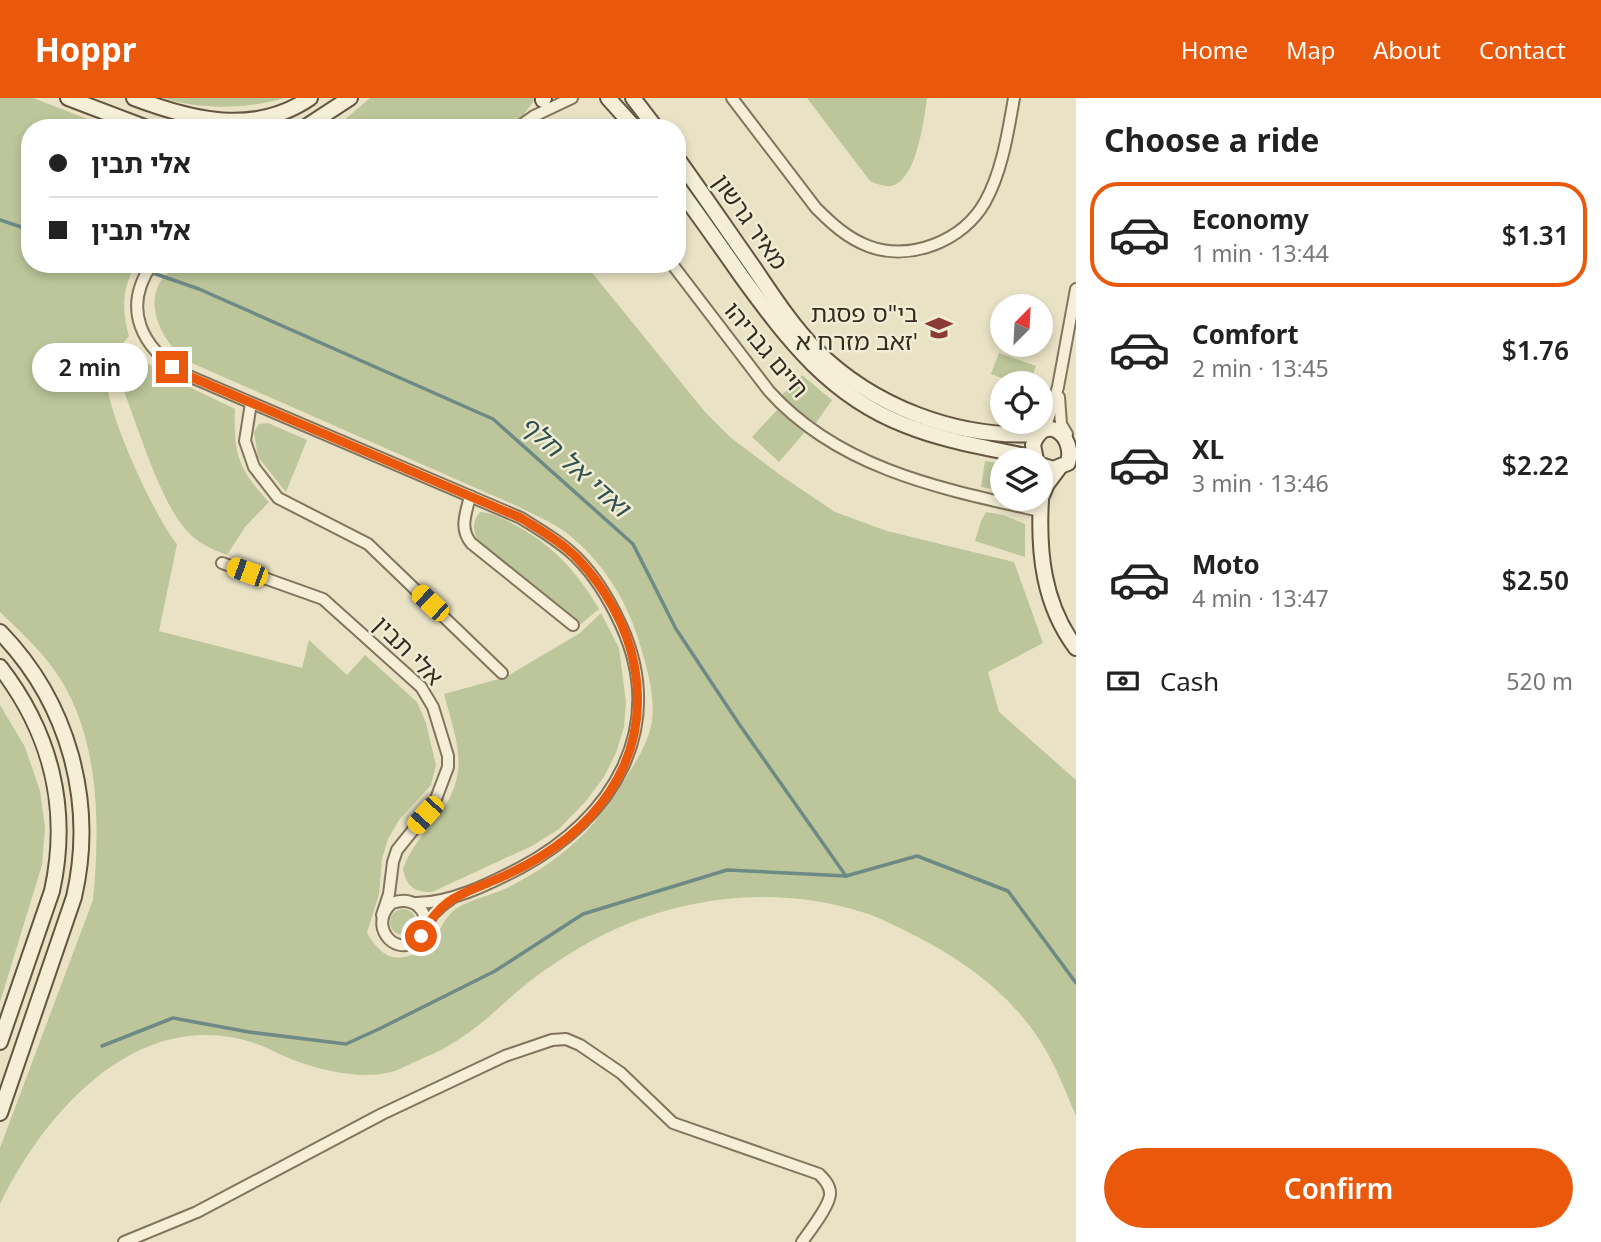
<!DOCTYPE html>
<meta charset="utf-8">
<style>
:root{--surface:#fff;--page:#f2f2f2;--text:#222;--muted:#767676;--line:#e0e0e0;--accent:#ea580c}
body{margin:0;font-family:Georgia,"Noto Sans Hebrew",serif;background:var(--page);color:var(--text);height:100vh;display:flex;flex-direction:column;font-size:26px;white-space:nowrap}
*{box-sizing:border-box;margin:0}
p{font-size:23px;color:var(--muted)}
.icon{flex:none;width:38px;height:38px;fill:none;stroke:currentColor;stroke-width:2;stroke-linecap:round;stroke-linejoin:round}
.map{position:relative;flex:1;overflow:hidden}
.details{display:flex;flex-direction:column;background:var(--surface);width:525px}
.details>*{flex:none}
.top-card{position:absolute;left:21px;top:21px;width:665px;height:154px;border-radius:28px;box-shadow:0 4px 10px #0003;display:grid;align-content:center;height:154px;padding:0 28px;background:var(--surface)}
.needle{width:46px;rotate:24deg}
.controls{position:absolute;left:990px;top:196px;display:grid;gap:14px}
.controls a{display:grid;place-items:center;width:63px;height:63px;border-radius:50%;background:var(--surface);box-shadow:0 4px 10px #0003;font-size:35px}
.end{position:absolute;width:32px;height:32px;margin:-16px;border:9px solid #ea580c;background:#fff;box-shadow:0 0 0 4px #fff}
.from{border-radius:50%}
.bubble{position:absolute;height:49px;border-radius:24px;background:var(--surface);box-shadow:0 4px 10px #0003;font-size:23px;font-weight:600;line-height:49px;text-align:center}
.car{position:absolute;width:21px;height:42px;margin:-21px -10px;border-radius:9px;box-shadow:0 0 5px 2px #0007;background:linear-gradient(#f5c518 24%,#345 0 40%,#f5c518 0 76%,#345 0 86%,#f5c518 0)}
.top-card b{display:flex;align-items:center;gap:24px;height:66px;font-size:26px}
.top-card b+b{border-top:2px solid var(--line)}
.top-card i{width:18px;height:18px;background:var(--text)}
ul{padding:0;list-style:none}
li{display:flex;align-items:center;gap:21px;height:105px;margin:0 14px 10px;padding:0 14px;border:4px solid transparent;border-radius:28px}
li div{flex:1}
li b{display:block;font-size:26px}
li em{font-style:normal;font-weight:600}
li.current{border-color:var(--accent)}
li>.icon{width:63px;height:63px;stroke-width:1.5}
h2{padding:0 28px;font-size:32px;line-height:84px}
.pay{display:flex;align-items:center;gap:18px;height:77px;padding:0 28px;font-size:26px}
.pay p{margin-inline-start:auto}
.primary-button{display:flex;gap:14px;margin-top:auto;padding:14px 28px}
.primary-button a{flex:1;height:80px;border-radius:42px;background:var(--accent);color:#fff;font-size:28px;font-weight:600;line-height:80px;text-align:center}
header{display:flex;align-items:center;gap:42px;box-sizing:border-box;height:98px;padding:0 35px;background:var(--accent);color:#fff}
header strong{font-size:33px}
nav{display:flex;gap:38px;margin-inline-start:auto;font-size:24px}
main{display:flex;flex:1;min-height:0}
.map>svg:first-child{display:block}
</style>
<header>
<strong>Hoppr</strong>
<nav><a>Home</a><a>Map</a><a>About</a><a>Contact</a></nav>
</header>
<main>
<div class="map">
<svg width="1076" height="1144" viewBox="0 0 1076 1144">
<rect width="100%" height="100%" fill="#e9e2c5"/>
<!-- green -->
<g fill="#bcc69a">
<path d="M0,0H33L111,30H30V166H137C121,189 122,213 129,238C118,251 108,264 107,281C105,312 156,422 177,446L159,533L302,570L309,542L347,577L365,557L417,604L426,625L436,667L431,687L399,722L388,741L382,761L379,796L367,835C386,867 401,863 431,849C437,836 443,823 453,813C466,802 495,797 511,788C566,759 597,729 628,676C638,661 649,642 652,623C655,599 648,573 641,550C629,505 602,461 564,433C550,423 532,416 517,408L185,262C164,244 143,209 162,181C166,176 174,171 180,166H585L705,314L730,339L783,379L835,414L887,433L1014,464L1043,545L988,574L999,614L1076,682V1018C1063,987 1052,958 1032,931C1005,894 966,865 927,844C906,833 884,821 862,814C769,784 662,800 579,850C561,861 541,874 525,887C500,908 477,932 448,948C439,954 429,957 419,962C411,965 403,970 395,973C365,982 328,974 299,964C284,959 271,951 257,946C141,905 46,1011 0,1106V1050L93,802C100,731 100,645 61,582C46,557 21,534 0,514Z"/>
<path d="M163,0H285C247,11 201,12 163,0Z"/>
<polygon points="370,0 536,0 521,20 506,30 335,30"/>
<path d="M807,0H927C924,21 917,83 891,88C884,89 877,86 870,83Z"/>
<polygon points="999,255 1036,268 1030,285 1015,285 991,276"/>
<path d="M141,260L162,276L235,311C233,356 239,372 269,404L245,429L227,457C212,451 197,445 186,432C160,402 140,335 125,296C122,280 123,264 141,260Z"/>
<polygon points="802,277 832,302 816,325 801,316 782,297"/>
<polygon points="778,311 804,335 779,364 752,339"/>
<polygon points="268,325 307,342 286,394 258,359 254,334 259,326"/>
<polygon points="985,363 1003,366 1003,393 981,389"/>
<path d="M480,414C494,415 503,421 515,427C553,447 578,475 599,511L581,526L477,442C473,430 472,424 480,414Z"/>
<polygon points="986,414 1003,417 1025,426 1025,459 975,443 981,423"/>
<path d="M601,515L619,550L626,605L624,629L616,655L604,679L586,703L559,731L532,748L432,794C414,794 407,789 403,771C410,751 423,737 436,721C472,675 457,646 444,596L506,579L580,535Z"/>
<polygon points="0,607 25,649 40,693 45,730 42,767 0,904"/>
<circle cx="403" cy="824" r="13"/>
</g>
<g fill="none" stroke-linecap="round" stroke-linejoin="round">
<!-- stream -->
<g stroke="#6e8a86" stroke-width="3.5">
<polyline points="0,122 30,132"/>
<polyline points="127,166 199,191 493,321 633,446 676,531 739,626 846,778"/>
<polyline points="102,948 173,920 249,934 346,946 381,930 495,873 583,816 727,772 846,778 917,758 1008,793 1076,885"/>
</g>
<defs>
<g id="street">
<path d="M732,0L816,110C831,125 847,140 868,148C910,164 963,143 985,104C1002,74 1008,34 1014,0"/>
<polyline points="517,30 534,18 572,0"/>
<path d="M152,166C121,211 142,250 184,276L521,420C540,432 561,444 577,460C596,479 610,503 621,527C668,630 613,721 520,770C489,786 449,806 414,805"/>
<path d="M672,166L769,293C839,371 942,391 1040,413"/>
<polyline points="1059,299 1061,326 1067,336"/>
<polyline points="251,305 245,343 254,369 278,400 368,446 502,575"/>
<polyline points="1045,332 1058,289 1076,191"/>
<path d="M470,398C466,416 459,430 471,445L573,527"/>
<polyline points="222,465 323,501 421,589 433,609 448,658 448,669 434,706 397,752 393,764 389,796 382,817"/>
<path d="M425,831C428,810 412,798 392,805C368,826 393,859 416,843C425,836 427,823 434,815C439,810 445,805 451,801"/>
<path d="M124,1144L197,1114L382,1016L505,958L552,942L566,941L580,947L621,975L673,1025L819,1076C824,1081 830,1087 830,1095C831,1106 809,1134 802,1144"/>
</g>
<g id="secondary">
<polyline points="68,0 147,30"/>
<path d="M134,0C192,22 254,38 310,0"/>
<polyline points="608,0 635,30"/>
<polyline points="633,0 656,30"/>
<polyline points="543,2 544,0"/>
<polyline points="304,30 350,0"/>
<path d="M677,60C703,96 728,133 754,170C773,198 791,226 815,251C873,309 957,341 1039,336"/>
<path d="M677,88C699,118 721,149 742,179C788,242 830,298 905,327C947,344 991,350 1034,360"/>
<path d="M1036,362L1033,347C1044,314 1076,337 1068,365L1053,371L1041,367"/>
<polyline points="1041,400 1047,386 1059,370"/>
<path d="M1041,401C1038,454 1043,506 1076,550"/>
<path d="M0,534C68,604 96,703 74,799L0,1015"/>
<path d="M0,569C51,635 70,711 52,793L0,944"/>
</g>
</defs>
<!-- street casing -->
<use href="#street" stroke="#82745d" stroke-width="14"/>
<!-- secondary casing -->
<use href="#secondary" stroke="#645540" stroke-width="18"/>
<!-- street -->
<use href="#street" stroke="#f5efd7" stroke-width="10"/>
<!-- secondary -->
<use href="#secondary" stroke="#f5efd7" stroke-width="14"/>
</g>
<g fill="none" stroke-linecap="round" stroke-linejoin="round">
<!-- route -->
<path stroke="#ea580c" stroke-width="9" d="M172,269L184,276L521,420C540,432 561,444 577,460C604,488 627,528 634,566C653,666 592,738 504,778C465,796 443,796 421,838"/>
</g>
<!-- icons -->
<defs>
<symbol id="school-bare" viewBox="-9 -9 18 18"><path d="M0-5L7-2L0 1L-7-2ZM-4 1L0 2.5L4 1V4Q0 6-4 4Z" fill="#8a3b34" stroke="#f1ecd4" stroke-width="2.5" paint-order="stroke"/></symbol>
</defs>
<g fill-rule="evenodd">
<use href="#school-bare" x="920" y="211" width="38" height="38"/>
</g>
<g text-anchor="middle" stroke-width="5" stroke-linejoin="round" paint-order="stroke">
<!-- street labels -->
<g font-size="24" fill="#332b1f" stroke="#f1ecd4">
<text transform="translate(750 124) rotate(55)" y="8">מאיר גרשון</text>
<text transform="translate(766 252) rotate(50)" y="8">חיים גבריהו</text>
<text transform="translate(408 553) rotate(45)" y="8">אלי תבין</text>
</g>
<!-- poi labels -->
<g font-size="24" fill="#332b1f" stroke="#f1ecd4" text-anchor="end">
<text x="918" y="224">בי"ס פסגת<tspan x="918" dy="28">זאב מזרח א'</tspan></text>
</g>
<!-- water labels -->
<g font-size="26" font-style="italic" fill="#305052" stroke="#f1ecd4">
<text transform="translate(575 368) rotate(42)" y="9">ואדי אל חלף</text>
</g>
</g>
</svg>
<div class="controls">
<a><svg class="needle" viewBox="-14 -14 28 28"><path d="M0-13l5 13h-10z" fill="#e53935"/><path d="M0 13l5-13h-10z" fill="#767676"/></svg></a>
<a><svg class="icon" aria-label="locate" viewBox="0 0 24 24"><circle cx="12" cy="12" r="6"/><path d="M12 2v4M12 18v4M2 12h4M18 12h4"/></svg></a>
<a><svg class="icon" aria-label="layers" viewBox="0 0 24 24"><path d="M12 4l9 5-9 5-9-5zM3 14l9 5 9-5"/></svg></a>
</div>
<i class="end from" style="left:421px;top:838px"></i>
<i class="end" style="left:172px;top:269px"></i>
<div class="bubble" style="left:32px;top:245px;width:116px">2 min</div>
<i class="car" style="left:247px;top:474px;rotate:290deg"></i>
<i class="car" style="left:430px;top:505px;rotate:313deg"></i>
<i class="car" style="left:425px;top:717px;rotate:222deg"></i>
<div class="top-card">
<b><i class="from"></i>אלי תבין</b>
<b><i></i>אלי תבין</b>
</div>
</div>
<section class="details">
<h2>Choose a ride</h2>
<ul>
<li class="current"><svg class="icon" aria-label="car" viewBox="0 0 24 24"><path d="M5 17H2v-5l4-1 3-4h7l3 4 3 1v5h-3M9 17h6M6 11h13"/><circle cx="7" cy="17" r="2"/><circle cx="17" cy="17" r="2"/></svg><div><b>Economy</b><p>1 min · 13:44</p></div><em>$1.31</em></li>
<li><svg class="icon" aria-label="car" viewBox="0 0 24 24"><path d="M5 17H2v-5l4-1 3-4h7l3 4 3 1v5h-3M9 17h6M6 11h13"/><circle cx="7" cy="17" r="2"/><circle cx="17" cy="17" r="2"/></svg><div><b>Comfort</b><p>2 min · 13:45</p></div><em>$1.76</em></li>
<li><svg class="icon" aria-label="car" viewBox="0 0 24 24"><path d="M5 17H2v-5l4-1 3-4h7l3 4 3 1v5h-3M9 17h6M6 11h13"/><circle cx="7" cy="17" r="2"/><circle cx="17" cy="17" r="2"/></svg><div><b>XL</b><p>3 min · 13:46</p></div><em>$2.22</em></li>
<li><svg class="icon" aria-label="car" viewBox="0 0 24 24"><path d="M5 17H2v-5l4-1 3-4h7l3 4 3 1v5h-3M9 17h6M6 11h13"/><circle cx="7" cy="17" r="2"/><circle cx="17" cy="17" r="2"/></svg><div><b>Moto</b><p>4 min · 13:47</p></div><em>$2.50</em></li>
</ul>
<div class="pay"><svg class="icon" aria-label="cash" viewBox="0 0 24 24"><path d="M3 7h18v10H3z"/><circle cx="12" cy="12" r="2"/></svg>Cash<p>520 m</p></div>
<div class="primary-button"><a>Confirm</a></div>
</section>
</main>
